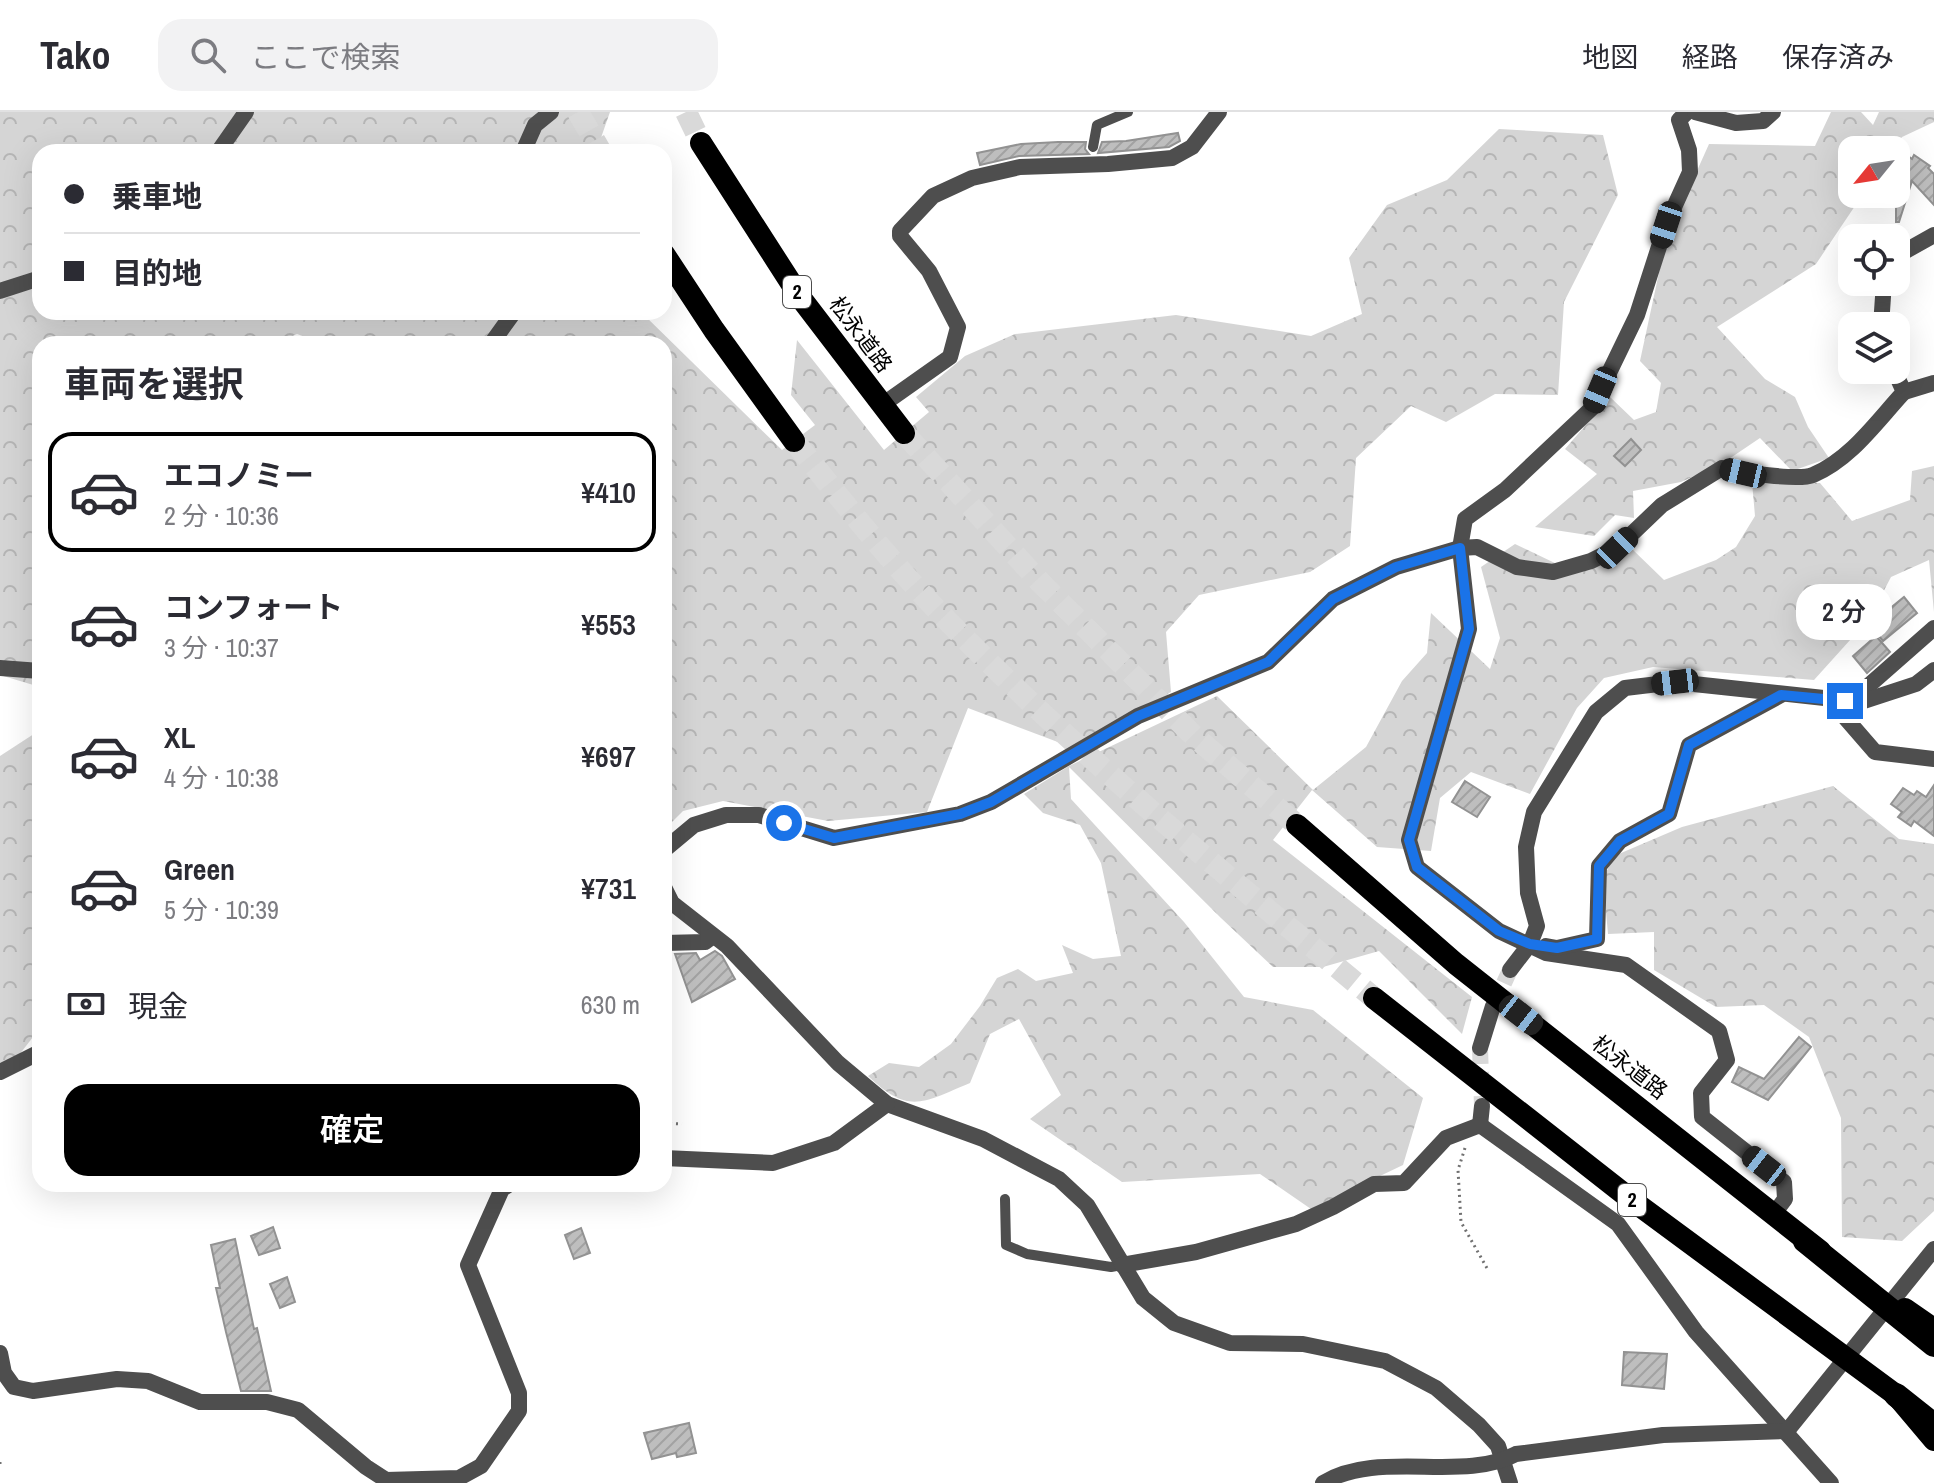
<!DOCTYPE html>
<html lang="ja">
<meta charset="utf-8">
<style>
:root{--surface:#fff;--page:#f2f2f3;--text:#2b2b33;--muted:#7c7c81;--line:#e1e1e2;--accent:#000}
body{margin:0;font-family:"Archivo Narrow","Noto Sans JP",sans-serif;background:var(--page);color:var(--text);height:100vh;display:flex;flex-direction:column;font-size:30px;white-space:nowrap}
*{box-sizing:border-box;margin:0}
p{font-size:26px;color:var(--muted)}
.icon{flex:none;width:44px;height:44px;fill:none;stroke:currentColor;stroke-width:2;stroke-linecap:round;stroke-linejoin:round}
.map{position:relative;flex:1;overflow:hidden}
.drawer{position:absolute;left:32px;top:224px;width:640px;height:856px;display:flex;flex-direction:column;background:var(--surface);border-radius:24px;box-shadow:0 8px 32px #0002}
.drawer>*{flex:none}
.banner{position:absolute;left:32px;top:32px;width:640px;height:176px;border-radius:24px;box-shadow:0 8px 32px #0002;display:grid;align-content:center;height:176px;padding:0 32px;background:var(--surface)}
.needle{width:52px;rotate:240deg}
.fabs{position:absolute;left:1838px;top:24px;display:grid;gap:16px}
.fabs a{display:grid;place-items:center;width:72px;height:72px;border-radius:16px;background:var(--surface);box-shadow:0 8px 32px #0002;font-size:40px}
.end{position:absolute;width:36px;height:36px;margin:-18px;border:10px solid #1a73e8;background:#fff;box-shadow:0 0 0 4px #fff}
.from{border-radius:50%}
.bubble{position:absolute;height:56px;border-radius:24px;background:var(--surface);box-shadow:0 8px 32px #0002;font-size:26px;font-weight:600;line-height:56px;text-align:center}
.car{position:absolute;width:24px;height:48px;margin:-24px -12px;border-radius:10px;box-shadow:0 0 6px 2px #0007;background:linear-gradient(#222 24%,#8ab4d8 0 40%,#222 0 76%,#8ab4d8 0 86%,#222 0)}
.banner b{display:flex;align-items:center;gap:28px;height:76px;font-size:30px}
.banner b+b{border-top:2px solid var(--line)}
.banner i{width:20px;height:20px;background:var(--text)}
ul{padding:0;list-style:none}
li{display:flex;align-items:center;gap:24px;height:120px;margin:0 16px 12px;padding:0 16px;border:4px solid transparent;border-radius:24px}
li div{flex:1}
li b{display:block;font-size:30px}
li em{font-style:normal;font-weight:600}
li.selected{border-color:var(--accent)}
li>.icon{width:72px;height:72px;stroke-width:1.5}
h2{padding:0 32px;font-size:36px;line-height:96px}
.pay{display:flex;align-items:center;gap:20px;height:88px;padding:0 32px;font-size:30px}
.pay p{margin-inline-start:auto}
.button{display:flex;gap:16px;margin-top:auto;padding:16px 32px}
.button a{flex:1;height:92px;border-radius:24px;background:var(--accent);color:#fff;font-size:32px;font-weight:600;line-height:92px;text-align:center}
header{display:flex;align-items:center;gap:48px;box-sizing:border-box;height:112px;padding:0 40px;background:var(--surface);border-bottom:2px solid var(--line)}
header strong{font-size:38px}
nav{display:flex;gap:44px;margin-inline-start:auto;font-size:28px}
.search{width:560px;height:72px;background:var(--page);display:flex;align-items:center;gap:20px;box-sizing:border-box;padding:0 28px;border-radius:24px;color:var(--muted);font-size:30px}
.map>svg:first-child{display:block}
</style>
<header>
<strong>Tako</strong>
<div class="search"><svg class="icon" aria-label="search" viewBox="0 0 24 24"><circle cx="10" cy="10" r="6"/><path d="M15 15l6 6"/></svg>ここで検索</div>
<nav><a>地図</a><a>経路</a><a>保存済み</a></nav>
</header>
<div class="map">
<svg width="1934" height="1371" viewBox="0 0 1934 1371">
<defs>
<pattern id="forest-crowns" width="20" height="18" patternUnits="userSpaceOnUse" patternTransform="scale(2)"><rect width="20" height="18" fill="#d5d5d5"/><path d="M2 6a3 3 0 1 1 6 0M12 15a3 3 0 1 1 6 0" fill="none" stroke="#b5b5b5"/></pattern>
<pattern id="building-hatch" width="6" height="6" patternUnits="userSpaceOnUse" patternTransform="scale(2)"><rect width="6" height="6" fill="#bebebe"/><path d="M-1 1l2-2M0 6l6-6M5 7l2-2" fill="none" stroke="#a2a2a2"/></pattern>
</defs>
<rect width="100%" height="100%" fill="#fff"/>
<!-- forest -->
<g fill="url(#forest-crowns)">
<polygon points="0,0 610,0 596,40 40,40 40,200 641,200 782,338 815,313 791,283 797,228 884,338 929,300 916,285 965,244 1015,222 1176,203 1311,224 1362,202 1349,146 1387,93 1447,68 1499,17 1603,23 1618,83 1564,190 1558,283 1495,282 1446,310 1411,294 1356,346 1350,434 1310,460 1199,483 1166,520 1171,580 1071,635 968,596 927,700 828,709 723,689 683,699 664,718 664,232 324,232 297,222 274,232 40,232 40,575 0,563"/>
<polygon points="1831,0 1861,0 1873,13 1879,0 1934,0 1934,10 1902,25 1893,38 1852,38 1852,82 1863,82 1816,152 1717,215 1765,267 1795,285 1808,315 1829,346 1792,359 1760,326 1723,351 1681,370 1633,379 1634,406 1615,403 1594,424 1535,415 1597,362 1565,337 1610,285 1634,308 1656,300 1661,271 1640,249 1666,128 1709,32 1815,34"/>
<path d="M1934,354V500L1929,448L1891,465L1869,507L1814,568L1653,555L1604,566L1577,596L1530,682L1471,660L1440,686L1431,739L1377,735L1312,678L1273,728L1472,885L1462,922L1379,839L1323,855H1273L1221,806L1069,655L1071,687L1184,810L1244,885L1313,898L1423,986L1403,1053L1311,1097L1260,1062L1122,1070L1030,1007L1061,983L1019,907L990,922L970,971C922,991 909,1003 868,964L889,951L919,955L951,932L980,894L997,866L1018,857L1036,869L1073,861L1062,833L1093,847L1121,844L1101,751L1080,713L1043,701L1024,682L1069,654L1217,584L1313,678L1366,635L1402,569L1427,541L1431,501L1490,557L1500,526L1481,455L1515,432L1559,453L1631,436L1664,468L1716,448L1736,435L1755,404L1752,370L1820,371L1852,409L1910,388L1912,359Z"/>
<polygon points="40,618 40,916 5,961 0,963 0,644"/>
<polygon points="1833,674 1899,727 1934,732 1934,1099 1902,1129 1842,1125 1841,1006 1809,925 1764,893 1716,895 1654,858 1654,820 1608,822 1603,767 1614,744 1682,715"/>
</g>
<!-- building -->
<g fill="url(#building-hatch)" stroke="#929292" stroke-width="2">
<polygon points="1178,21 1180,29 1169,35 1098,41 1102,30 1126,29"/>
<polygon points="1058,30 1086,30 1085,37 1089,42 1019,44 980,53 977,41 1021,32"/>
<polygon points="1896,35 1912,47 1914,43 1930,54 1928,56 1934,62 1934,93 1912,69 1899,110 1896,110 1896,95 1866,85 1866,82 1896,82"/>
<polygon points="1631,327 1641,338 1625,354 1614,344"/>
<polygon points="1904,485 1917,501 1883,529 1870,513"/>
<polygon points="1876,524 1890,540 1867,561 1853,544"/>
<polygon points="1465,669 1490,685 1477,705 1452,690"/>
<polygon points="1934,673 1934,724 1914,709 1911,714 1898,705 1902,700 1891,692 1903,676 1914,683 1917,679 1926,685"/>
<polygon points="715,839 722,844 735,867 692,890 675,842 696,841 700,848"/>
<polygon points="1799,925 1811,935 1768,988 1732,970 1739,955 1764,967"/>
<polygon points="273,1115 280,1136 259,1143 251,1124"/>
<polygon points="581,1116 590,1141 574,1147 565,1123"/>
<polygon points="235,1127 254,1217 257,1216 271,1279 241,1279 226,1220 216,1176 220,1176 211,1133"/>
<polygon points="287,1165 295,1190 280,1196 270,1172"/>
<polygon points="1624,1240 1667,1242 1664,1277 1622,1273"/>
<polygon points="689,1311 696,1341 677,1345 676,1341 652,1347 644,1321"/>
</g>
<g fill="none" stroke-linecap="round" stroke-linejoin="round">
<!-- minor-tunnel -->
<g stroke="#d9d9d9" stroke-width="16" stroke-dasharray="16 8" stroke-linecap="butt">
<polyline points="1494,893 1510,858"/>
<polyline points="1480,936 1482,994"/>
</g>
<!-- trunk-tunnel -->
<g stroke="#d9d9d9" stroke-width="22" stroke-dasharray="22 11" stroke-linecap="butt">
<polyline points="578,0 601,40"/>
<polyline points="686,0 701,31"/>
<polyline points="904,321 1040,470 1194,624 1297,713"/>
<path d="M794,329C841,387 887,446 939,500C1074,640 1225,762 1374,886"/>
</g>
<!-- path -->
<g stroke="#707070" stroke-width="3" stroke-dasharray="2 4" stroke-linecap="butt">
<polyline points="664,1011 682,1012"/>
<polyline points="1465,1036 1458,1058 1461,1110 1488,1158"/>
<polyline points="0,1352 0,1350"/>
</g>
<!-- service -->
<g stroke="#4e4e4e" stroke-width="10">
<polyline points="1093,35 1097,13 1128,0"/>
<polyline points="1005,1087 1006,1133 1027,1142 1111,1155 1122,1153"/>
</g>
<!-- minor -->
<g stroke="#4e4e4e" stroke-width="16">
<polyline points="1687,0 1679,8 1689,38 1690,60 1666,113 1637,203 1592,296 1505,378 1465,407 1460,436 1469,517 1409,728 1417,755 1499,819 1546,841 1626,853 1719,919 1727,948 1701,981 1702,1005 1784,1070 1785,1087 1773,1103"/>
<polyline points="1695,0 1736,11 1763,9 1773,0"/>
<polyline points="218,40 246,0"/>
<polyline points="523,40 535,13 551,0"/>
<polyline points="1896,150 1902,141 1934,123"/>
<polyline points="0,179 40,166"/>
<polyline points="1881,214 1884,170"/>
<polyline points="491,232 514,200"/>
<polyline points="1904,280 1934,271"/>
<polyline points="882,293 950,245 958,215 929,159 900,124 900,119 933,84 972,66 1020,55 1108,52 1172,46 1192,35 1219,0"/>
<polyline points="1934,516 1867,575 1845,575 1829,587 1875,640 1934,647"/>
<polyline points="0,556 40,559"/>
<path d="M664,738L694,713L726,703H759L834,726L960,702L991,690L1138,604L1268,550L1333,487L1396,455L1460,436L1477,435L1517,455L1553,460L1591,449L1617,436L1662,393L1722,356C1739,360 1798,369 1813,363C1851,347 1877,309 1904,280L1894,258"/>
<polyline points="664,775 672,791 727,834 838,951 887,992 983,1027 1059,1067 1087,1093 1143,1186 1174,1211 1230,1231 1303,1232 1385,1249 1436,1276 1479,1313 1498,1334 1510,1371"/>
<polyline points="664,831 705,830 713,824"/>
<polyline points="1546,834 1557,836 1597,827 1599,754 1620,729 1669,702 1689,633 1781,583"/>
<polyline points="1510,858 1530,832 1537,814 1528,781 1526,735 1534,700 1596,600 1625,576 1675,570 1861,590 1916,572 1934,558"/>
<polyline points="1480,936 1493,894"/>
<polyline points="0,960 40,940"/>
<polyline points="1480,1013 1482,994"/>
<polyline points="664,1046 773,1051 834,1031 887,992"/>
<polyline points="1122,1153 1196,1140 1296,1112 1333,1095 1374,1072 1404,1071 1446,1026 1480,1013 1618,1112 1696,1220 1831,1371"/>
<polyline points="0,1241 4,1261 14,1275 33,1279 117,1267 148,1269 200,1290 267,1290 298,1298 366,1355 386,1368 459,1366 481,1354 519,1299 519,1281 468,1153 502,1077 510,1072"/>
<path d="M1323,1371C1379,1337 1462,1371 1516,1342L1663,1323L1787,1319L1934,1137"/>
</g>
<!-- trunk -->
<g stroke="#000" stroke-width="22">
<polyline points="701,31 800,185 904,321"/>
<polyline points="664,142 714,218 794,329"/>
<polyline points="1297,713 1456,852 1820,1139"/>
<polyline points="1374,886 1633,1089 1896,1283 1934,1328"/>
<polyline points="1905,1197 1934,1217"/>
</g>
<!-- motorway -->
<g stroke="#000" stroke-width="24">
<polyline points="1805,1129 1934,1233"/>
<polyline points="1896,1283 1934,1313"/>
</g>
</g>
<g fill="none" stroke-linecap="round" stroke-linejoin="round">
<!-- route -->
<polyline stroke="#1a73e8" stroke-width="10" points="784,711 834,726 960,702 991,690 1138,604 1268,550 1333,487 1396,455 1460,436 1469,517 1409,728 1417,755 1499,819 1530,832 1557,836 1597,827 1599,754 1620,729 1669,702 1689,633 1781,583 1845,589"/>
</g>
<g text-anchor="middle" stroke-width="6" stroke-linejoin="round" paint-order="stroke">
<!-- shield labels -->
<g fill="#fff" stroke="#4c4c4c" stroke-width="2">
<rect x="783" y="164" width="28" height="32" rx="6"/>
<rect x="1618" y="1072" width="28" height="32" rx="6"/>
</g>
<g font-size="20" font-weight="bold" fill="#000">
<text x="797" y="187">2</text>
<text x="1632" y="1095">2</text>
</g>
<!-- street labels -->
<g font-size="22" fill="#000" stroke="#fff">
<text transform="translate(861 222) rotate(53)" y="8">松永道路</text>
<text transform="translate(1630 955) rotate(38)" y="8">松永道路</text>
</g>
</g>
</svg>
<div class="fabs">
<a><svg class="needle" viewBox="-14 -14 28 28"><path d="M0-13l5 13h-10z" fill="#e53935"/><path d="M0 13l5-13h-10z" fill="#7c7c81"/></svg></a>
<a><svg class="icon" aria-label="locate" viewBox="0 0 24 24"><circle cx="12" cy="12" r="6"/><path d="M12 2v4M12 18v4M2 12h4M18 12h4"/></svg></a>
<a><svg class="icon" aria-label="layers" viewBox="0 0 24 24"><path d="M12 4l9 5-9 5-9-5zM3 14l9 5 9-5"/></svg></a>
</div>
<i class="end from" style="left:784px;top:711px"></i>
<i class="end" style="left:1845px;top:589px"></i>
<div class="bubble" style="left:1796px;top:472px;width:96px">2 分</div>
<i class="car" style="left:1666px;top:113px;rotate:198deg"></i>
<i class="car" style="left:1600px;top:278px;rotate:203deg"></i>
<i class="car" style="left:1743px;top:361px;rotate:283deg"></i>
<i class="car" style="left:1617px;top:436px;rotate:46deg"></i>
<i class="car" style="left:1675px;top:570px;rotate:263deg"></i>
<i class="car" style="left:1521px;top:903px;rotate:128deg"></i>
<i class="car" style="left:1764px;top:1054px;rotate:308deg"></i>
<div class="banner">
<b><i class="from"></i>乗車地</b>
<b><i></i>目的地</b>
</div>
<section class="drawer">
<h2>車両を選択</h2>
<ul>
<li class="selected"><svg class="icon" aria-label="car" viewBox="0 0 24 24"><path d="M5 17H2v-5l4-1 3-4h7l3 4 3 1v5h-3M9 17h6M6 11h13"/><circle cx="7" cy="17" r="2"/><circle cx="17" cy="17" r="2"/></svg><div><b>エコノミー</b><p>2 分 · 10:36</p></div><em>¥410</em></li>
<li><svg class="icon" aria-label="car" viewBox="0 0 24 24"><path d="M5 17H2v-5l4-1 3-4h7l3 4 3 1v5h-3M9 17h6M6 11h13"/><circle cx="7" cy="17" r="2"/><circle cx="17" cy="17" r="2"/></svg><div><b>コンフォート</b><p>3 分 · 10:37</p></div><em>¥553</em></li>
<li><svg class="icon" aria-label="car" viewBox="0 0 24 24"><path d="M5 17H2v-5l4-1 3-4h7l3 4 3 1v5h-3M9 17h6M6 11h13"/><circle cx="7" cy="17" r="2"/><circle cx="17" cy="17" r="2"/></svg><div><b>XL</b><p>4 分 · 10:38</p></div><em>¥697</em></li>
<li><svg class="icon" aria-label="car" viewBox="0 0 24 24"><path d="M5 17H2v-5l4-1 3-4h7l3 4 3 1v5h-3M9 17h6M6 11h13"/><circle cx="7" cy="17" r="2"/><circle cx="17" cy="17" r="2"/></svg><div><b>Green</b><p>5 分 · 10:39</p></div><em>¥731</em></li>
</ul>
<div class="pay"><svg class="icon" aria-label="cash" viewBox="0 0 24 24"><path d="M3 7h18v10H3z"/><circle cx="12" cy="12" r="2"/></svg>現金<p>630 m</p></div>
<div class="button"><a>確定</a></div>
</section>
</div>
